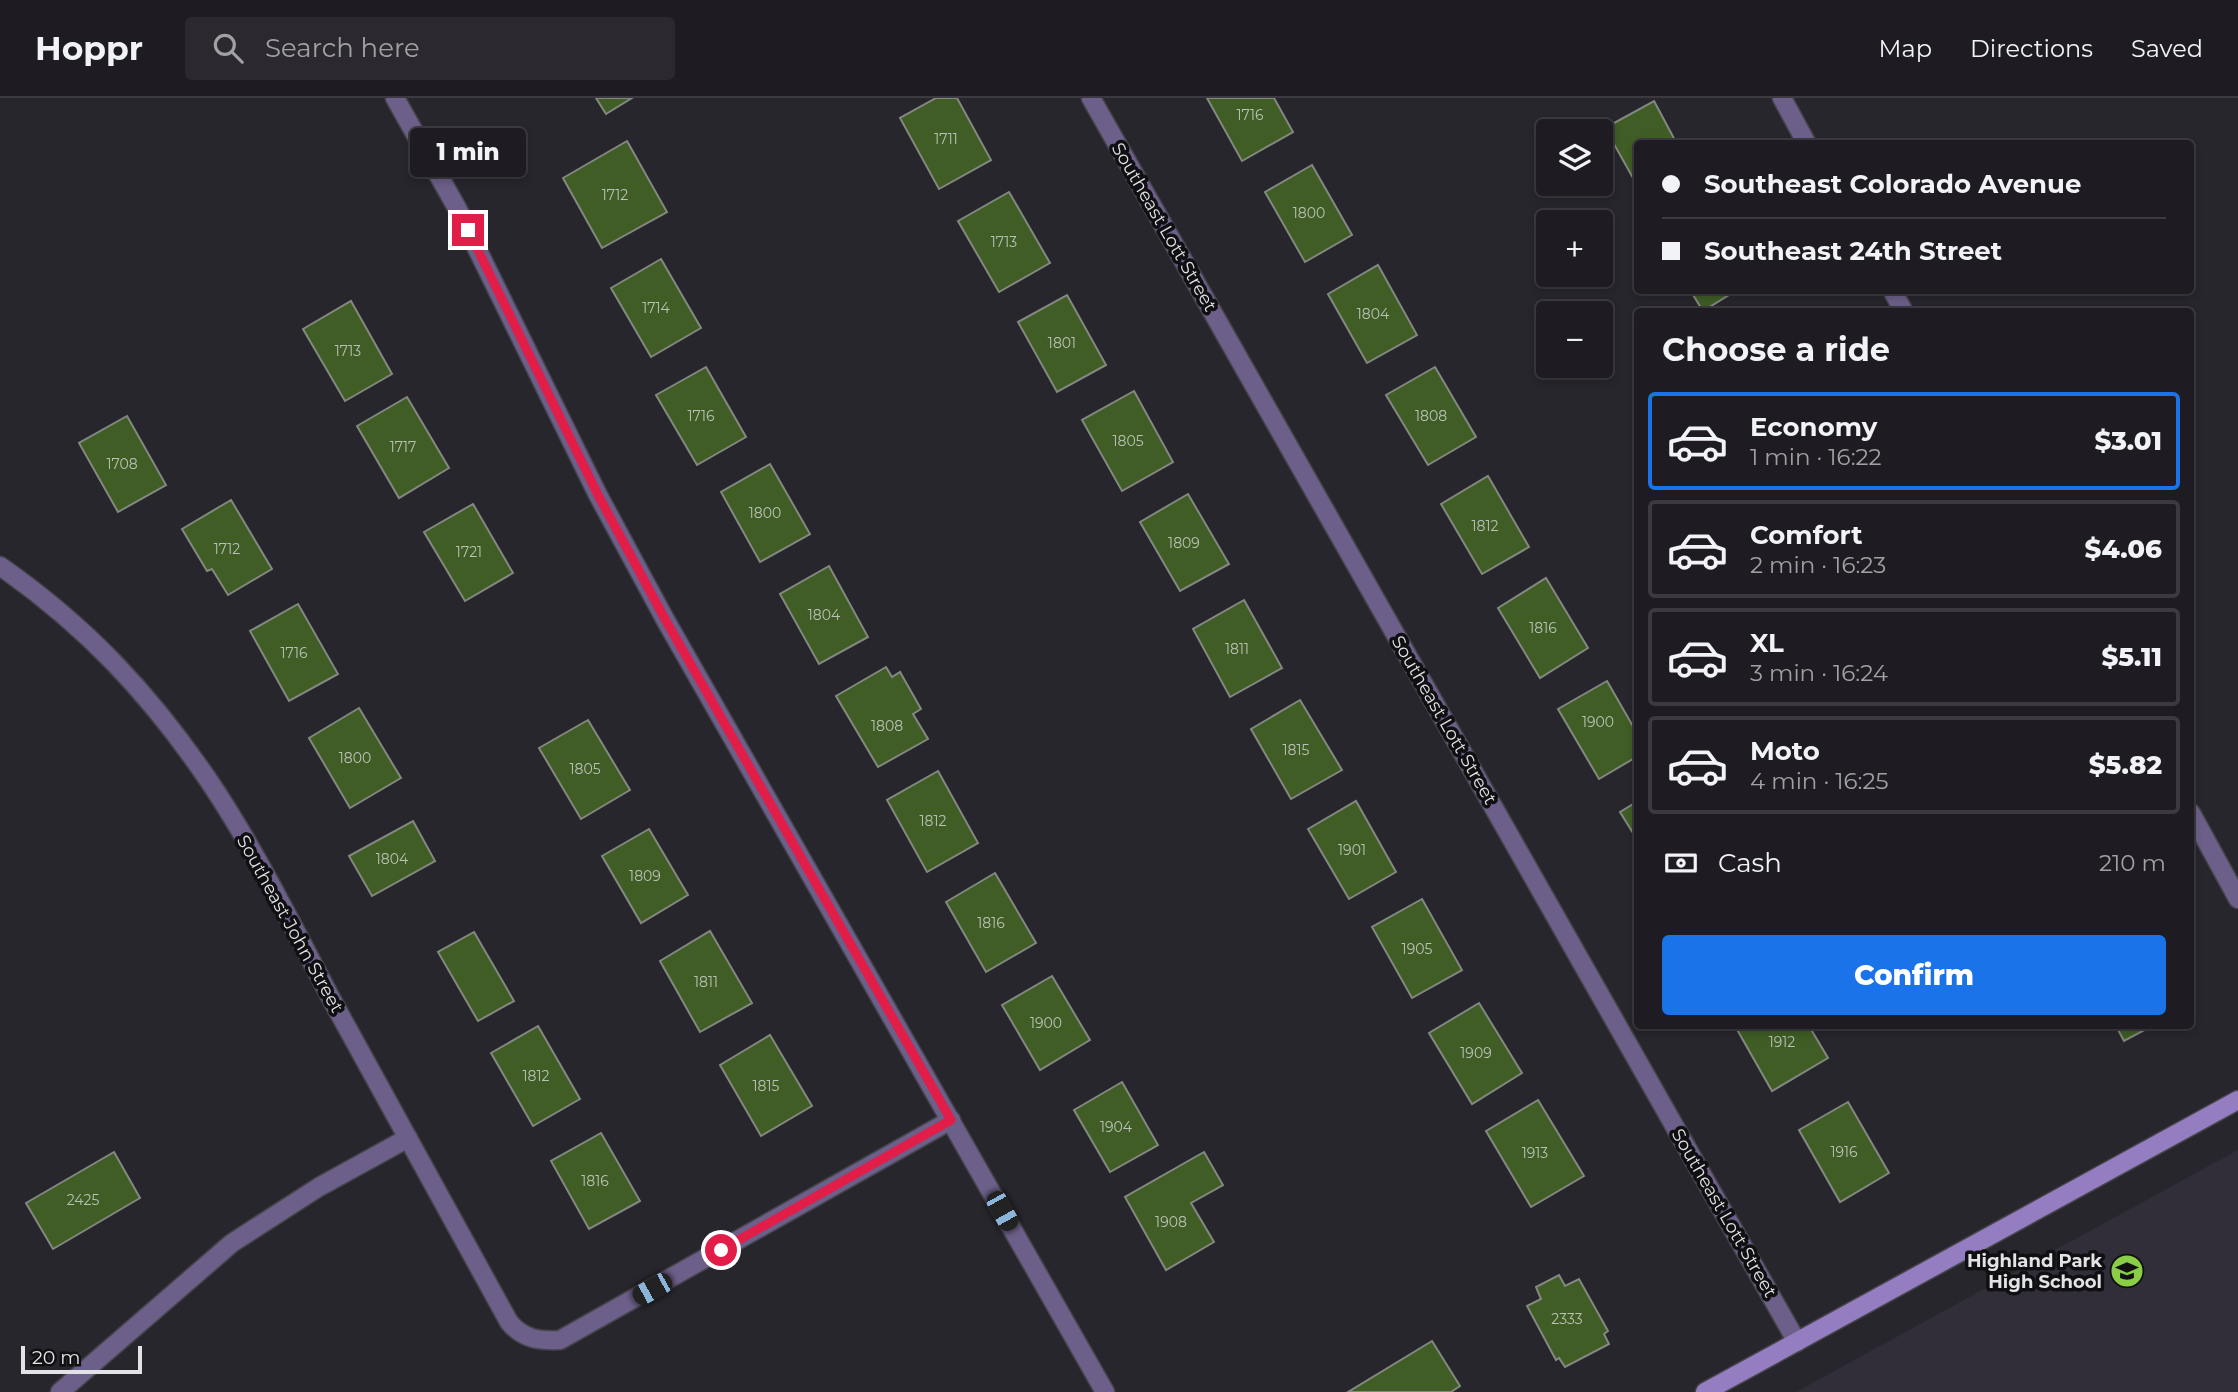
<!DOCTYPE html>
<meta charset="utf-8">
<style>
:root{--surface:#1e1c22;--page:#2b292f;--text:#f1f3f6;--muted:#a1a1a5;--line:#3c3a40;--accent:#1a73e8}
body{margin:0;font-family:Montserrat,sans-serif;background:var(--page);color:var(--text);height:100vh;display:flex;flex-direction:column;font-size:26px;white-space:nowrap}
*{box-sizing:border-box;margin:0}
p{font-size:23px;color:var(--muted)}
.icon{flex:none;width:38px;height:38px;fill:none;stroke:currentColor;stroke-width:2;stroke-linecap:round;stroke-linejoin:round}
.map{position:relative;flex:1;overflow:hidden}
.side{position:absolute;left:1634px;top:210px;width:560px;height:721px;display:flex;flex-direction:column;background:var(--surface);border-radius:7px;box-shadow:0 4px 10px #0003,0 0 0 2px var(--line)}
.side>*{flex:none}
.guide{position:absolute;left:1634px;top:42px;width:560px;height:154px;border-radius:7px;box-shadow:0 4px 10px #0003,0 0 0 2px var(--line);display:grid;align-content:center;height:154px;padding:0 28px;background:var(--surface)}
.fabs{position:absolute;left:1536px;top:21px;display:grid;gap:14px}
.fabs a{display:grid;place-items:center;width:77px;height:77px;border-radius:7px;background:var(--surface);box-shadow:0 4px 10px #0003,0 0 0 2px var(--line);font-size:35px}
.scale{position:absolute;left:21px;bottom:18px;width:121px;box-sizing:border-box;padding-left:7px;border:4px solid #e3e2e6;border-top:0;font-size:19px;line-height:24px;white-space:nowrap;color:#e3e2e6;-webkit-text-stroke:5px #100f12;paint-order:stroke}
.end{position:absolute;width:32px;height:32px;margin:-16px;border:9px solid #e11d48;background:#fff;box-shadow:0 0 0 4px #fff}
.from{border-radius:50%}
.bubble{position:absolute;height:49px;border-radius:7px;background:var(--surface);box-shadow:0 4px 10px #0003,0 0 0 2px var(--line);font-size:23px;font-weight:800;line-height:49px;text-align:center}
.car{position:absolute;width:21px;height:42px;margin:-21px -10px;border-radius:9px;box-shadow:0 0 5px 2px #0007;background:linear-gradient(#222 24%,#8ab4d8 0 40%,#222 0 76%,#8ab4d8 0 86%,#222 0)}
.guide b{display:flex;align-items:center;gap:24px;height:66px;font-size:26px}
.guide b+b{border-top:2px solid var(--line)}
.guide i{width:18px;height:18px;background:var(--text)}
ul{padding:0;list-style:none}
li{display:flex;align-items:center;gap:21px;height:98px;margin:0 14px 10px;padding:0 14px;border:4px solid var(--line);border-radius:7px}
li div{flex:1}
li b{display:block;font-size:26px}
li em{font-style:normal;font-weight:800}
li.selected{border-color:var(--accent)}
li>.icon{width:63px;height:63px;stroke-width:1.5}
h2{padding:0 28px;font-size:32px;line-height:84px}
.pay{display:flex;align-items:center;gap:18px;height:77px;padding:0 28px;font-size:26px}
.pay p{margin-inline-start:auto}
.action{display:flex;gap:14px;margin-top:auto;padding:14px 28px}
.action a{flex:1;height:80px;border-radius:7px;background:var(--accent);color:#fff;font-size:28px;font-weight:800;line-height:80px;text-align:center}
header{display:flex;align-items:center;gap:42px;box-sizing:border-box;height:98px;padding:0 35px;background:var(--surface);border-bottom:2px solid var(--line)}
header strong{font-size:33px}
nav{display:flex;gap:38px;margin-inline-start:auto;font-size:24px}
.search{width:490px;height:63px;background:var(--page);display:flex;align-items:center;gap:18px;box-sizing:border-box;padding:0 24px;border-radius:7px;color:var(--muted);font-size:26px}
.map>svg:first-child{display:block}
</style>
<header>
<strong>Hoppr</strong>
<div class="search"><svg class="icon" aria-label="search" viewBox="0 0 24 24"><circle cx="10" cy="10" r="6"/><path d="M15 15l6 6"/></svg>Search here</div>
<nav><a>Map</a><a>Directions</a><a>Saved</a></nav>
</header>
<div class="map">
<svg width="2238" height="1294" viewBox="0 0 2238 1294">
<rect width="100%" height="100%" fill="#28262d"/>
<!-- built -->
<polygon fill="#312e3a" points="2238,1052 2238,1294 1796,1294"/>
<!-- building -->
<g fill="#3f5d25" stroke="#838880" stroke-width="2">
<polygon points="596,0 632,0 606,16"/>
<polygon points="936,0 957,0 991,62 939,91 900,20"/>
<polygon points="1207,0 1274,0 1293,34 1242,63"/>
<polygon points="1654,3 1677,46 1638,46 1638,89 1605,30"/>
<polygon points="627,43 667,114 602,150 563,80"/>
<polygon points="1312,67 1352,137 1305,164 1265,94"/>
<polygon points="1009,94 1050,165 999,194 958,123"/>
<polygon points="661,161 701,230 651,259 611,190"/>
<polygon points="1378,167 1417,237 1367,265 1328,196"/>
<polygon points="1690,192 1737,192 1703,213"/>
<polygon points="1067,197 1106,267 1057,294 1018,224"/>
<polygon points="351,203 392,276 345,303 303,231"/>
<polygon points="706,269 746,339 697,367 656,297"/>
<polygon points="1435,269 1476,339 1428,367 1386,297"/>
<polygon points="1134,293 1173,364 1122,393 1082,322"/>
<polygon points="407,299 449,370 399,400 357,328"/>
<polygon points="127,318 166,387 118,414 79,345"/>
<polygon points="770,366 810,436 760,464 721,394"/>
<polygon points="1488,378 1529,449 1482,476 1441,406"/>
<polygon points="1188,396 1229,466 1180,493 1140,424"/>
<polygon points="231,402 272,471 228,497 212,471 207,473 182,431"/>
<polygon points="473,406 513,475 465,503 424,434"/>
<polygon points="829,468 868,539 819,566 780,496"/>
<polygon points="1546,480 1588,550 1540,580 1498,510"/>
<polygon points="1244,502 1282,570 1230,599 1193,531"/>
<polygon points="298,506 338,576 289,603 250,533"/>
<polygon points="886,569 892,579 900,574 921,611 913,616 928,641 878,669 836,598"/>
<polygon points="1607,583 1638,637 1638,658 1599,681 1558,611"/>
<polygon points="1300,602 1342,672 1291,701 1251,631"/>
<polygon points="359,610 401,680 350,710 309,640"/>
<polygon points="588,622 630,692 581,721 539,650"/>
<polygon points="938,673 978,745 927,774 887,702"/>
<polygon points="1356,703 1396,774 1349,801 1308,731"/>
<polygon points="1638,703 1638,743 1620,714"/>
<polygon points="413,723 435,763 372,798 349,758"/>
<polygon points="649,731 688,797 641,825 602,758"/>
<polygon points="995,775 1036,845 986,874 946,804"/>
<polygon points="1422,801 1462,872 1412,900 1372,829"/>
<polygon points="710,833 752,905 700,934 660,863"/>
<polygon points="474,834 514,903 478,923 438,854"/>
<polygon points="1052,878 1090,942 1040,972 1002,907"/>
<polygon points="1479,905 1522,975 1472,1006 1429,935"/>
<polygon points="538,928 580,1001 533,1028 491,955"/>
<polygon points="1735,928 1809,928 1828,960 1772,993"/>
<polygon points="2116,928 2152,928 2124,943"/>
<polygon points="770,937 812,1008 761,1038 720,967"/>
<polygon points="1122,984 1158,1047 1110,1074 1074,1012"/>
<polygon points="1538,1002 1584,1078 1531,1109 1486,1033"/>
<polygon points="1848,1004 1889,1075 1840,1104 1799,1032"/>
<polygon points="601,1035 640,1103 589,1131 551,1063"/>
<polygon points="114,1054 140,1100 53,1151 26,1105"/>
<polygon points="1204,1054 1223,1087 1191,1105 1214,1144 1166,1172 1125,1099"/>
<polygon points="1559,1177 1565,1188 1579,1181 1608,1233 1604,1236 1609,1246 1565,1269 1559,1260 1556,1262 1527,1208 1541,1201 1536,1189"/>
<polygon points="1432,1243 1460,1288 1451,1294 1348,1294"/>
</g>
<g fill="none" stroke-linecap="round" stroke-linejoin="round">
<defs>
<g id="street">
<polyline points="395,0 457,110 598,397 666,523 1105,1294"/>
<polyline points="1091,0 1797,1244"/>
<polyline points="1782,0 1807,46"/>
<polyline points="1892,192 1904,214"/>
<path d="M0,468C86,528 150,596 209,683C255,751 294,831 333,904C392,1011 450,1117 509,1224C523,1241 538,1243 560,1242L951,1022"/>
<polyline points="2191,715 2238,801"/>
<polyline points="60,1294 232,1145 319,1089 408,1040"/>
</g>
<polyline id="secondary" points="1705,1294 2238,1002"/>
</defs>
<!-- street casing -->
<use href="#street" stroke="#46444b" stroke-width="21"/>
<!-- secondary casing -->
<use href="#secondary" stroke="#46444b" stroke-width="21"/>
<!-- street -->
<use href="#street" stroke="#6c5f89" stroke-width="18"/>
<!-- secondary -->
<use href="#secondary" stroke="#947dc1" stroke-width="18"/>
</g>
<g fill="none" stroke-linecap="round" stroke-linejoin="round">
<!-- route -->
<polyline stroke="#e11d48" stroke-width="9" points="468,132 598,397 666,523 951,1022 721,1152"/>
</g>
<!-- icons -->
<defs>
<symbol id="school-disc" viewBox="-11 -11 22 22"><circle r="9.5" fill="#8ace47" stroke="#100f12"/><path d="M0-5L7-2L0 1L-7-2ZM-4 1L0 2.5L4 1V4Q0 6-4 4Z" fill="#111"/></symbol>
</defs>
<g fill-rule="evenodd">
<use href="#school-disc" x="2108" y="1154" width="38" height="38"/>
</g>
<g text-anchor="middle" stroke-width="7" stroke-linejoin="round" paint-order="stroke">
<!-- number labels -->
<g font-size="14" fill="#bac1b6">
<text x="1250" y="22">1716</text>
<text x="946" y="46">1711</text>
<text x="615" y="102">1712</text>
<text x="1309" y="120">1800</text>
<text x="1004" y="149">1713</text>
<text x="656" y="215">1714</text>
<text x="1373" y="221">1804</text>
<text x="1062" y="250">1801</text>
<text x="348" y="258">1713</text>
<text x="701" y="323">1716</text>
<text x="1431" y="323">1808</text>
<text x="1128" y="348">1805</text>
<text x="403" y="354">1717</text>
<text x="122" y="371">1708</text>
<text x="765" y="420">1800</text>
<text x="1485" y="433">1812</text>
<text x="1184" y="450">1809</text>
<text x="227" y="456">1712</text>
<text x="469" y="459">1721</text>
<text x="824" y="522">1804</text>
<text x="1543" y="535">1816</text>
<text x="1237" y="556">1811</text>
<text x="294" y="560">1716</text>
<text x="1598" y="629">1900</text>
<text x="887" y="633">1808</text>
<text x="1296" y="657">1815</text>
<text x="355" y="665">1800</text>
<text x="585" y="676">1805</text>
<text x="933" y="728">1812</text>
<text x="1352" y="757">1901</text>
<text x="392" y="766">1804</text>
<text x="645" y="783">1809</text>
<text x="991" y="830">1816</text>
<text x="1417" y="856">1905</text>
<text x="706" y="889">1811</text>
<text x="1046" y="930">1900</text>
<text x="1782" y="949">1912</text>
<text x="1476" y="960">1909</text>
<text x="536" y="983">1812</text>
<text x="766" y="993">1815</text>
<text x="1116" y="1034">1904</text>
<text x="1844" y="1059">1916</text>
<text x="1535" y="1060">1913</text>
<text x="595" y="1088">1816</text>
<text x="83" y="1107">2425</text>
<text x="1171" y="1129">1908</text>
<text x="1567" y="1226">2333</text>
</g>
<!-- street labels -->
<g font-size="18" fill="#e3e2e6" stroke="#100f12">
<text transform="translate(1164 129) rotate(60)" y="6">Southeast Lott Street</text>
<text transform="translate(1444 622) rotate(60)" y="6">Southeast Lott Street</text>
<text transform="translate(290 826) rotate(61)" y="6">Southeast John Street</text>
<text transform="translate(1724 1115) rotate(60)" y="6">Southeast Lott Street</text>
</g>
<!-- poi labels -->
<g font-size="18" font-weight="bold" fill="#e3e2e6" stroke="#100f12" text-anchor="end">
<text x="2102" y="1169">Highland Park<tspan x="2102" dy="21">High School</tspan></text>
</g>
</g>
</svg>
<div class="fabs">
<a><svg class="icon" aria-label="layers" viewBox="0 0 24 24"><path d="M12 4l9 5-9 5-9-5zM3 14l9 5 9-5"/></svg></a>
<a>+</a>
<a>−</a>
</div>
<div class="scale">20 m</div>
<i class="end from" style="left:721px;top:1152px"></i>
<i class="end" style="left:468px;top:132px"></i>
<div class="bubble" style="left:410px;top:30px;width:116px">1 min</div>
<i class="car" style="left:1002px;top:1113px;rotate:151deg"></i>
<i class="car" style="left:652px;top:1191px;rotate:241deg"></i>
<div class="guide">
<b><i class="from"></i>Southeast Colorado Avenue</b>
<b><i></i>Southeast 24th Street</b>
</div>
<section class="side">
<h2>Choose a ride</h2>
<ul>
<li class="selected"><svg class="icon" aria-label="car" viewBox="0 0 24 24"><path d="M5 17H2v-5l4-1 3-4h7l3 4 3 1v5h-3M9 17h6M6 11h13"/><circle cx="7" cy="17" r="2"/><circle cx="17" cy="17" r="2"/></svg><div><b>Economy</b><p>1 min · 16:22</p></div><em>$3.01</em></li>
<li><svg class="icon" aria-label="car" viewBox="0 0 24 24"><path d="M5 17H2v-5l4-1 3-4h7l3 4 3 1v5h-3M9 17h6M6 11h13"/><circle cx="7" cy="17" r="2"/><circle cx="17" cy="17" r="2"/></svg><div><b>Comfort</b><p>2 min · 16:23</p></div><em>$4.06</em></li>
<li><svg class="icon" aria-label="car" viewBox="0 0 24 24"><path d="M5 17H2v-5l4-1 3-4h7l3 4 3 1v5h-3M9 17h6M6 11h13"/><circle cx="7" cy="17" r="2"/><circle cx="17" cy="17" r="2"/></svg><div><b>XL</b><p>3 min · 16:24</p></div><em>$5.11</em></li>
<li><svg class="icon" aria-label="car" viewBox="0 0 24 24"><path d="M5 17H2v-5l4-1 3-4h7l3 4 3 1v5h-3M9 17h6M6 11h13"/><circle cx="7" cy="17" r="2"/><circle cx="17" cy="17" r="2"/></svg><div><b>Moto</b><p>4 min · 16:25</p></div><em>$5.82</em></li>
</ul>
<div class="pay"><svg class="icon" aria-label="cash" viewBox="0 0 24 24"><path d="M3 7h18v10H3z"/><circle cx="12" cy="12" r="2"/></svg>Cash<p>210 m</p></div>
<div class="action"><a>Confirm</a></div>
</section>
</div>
